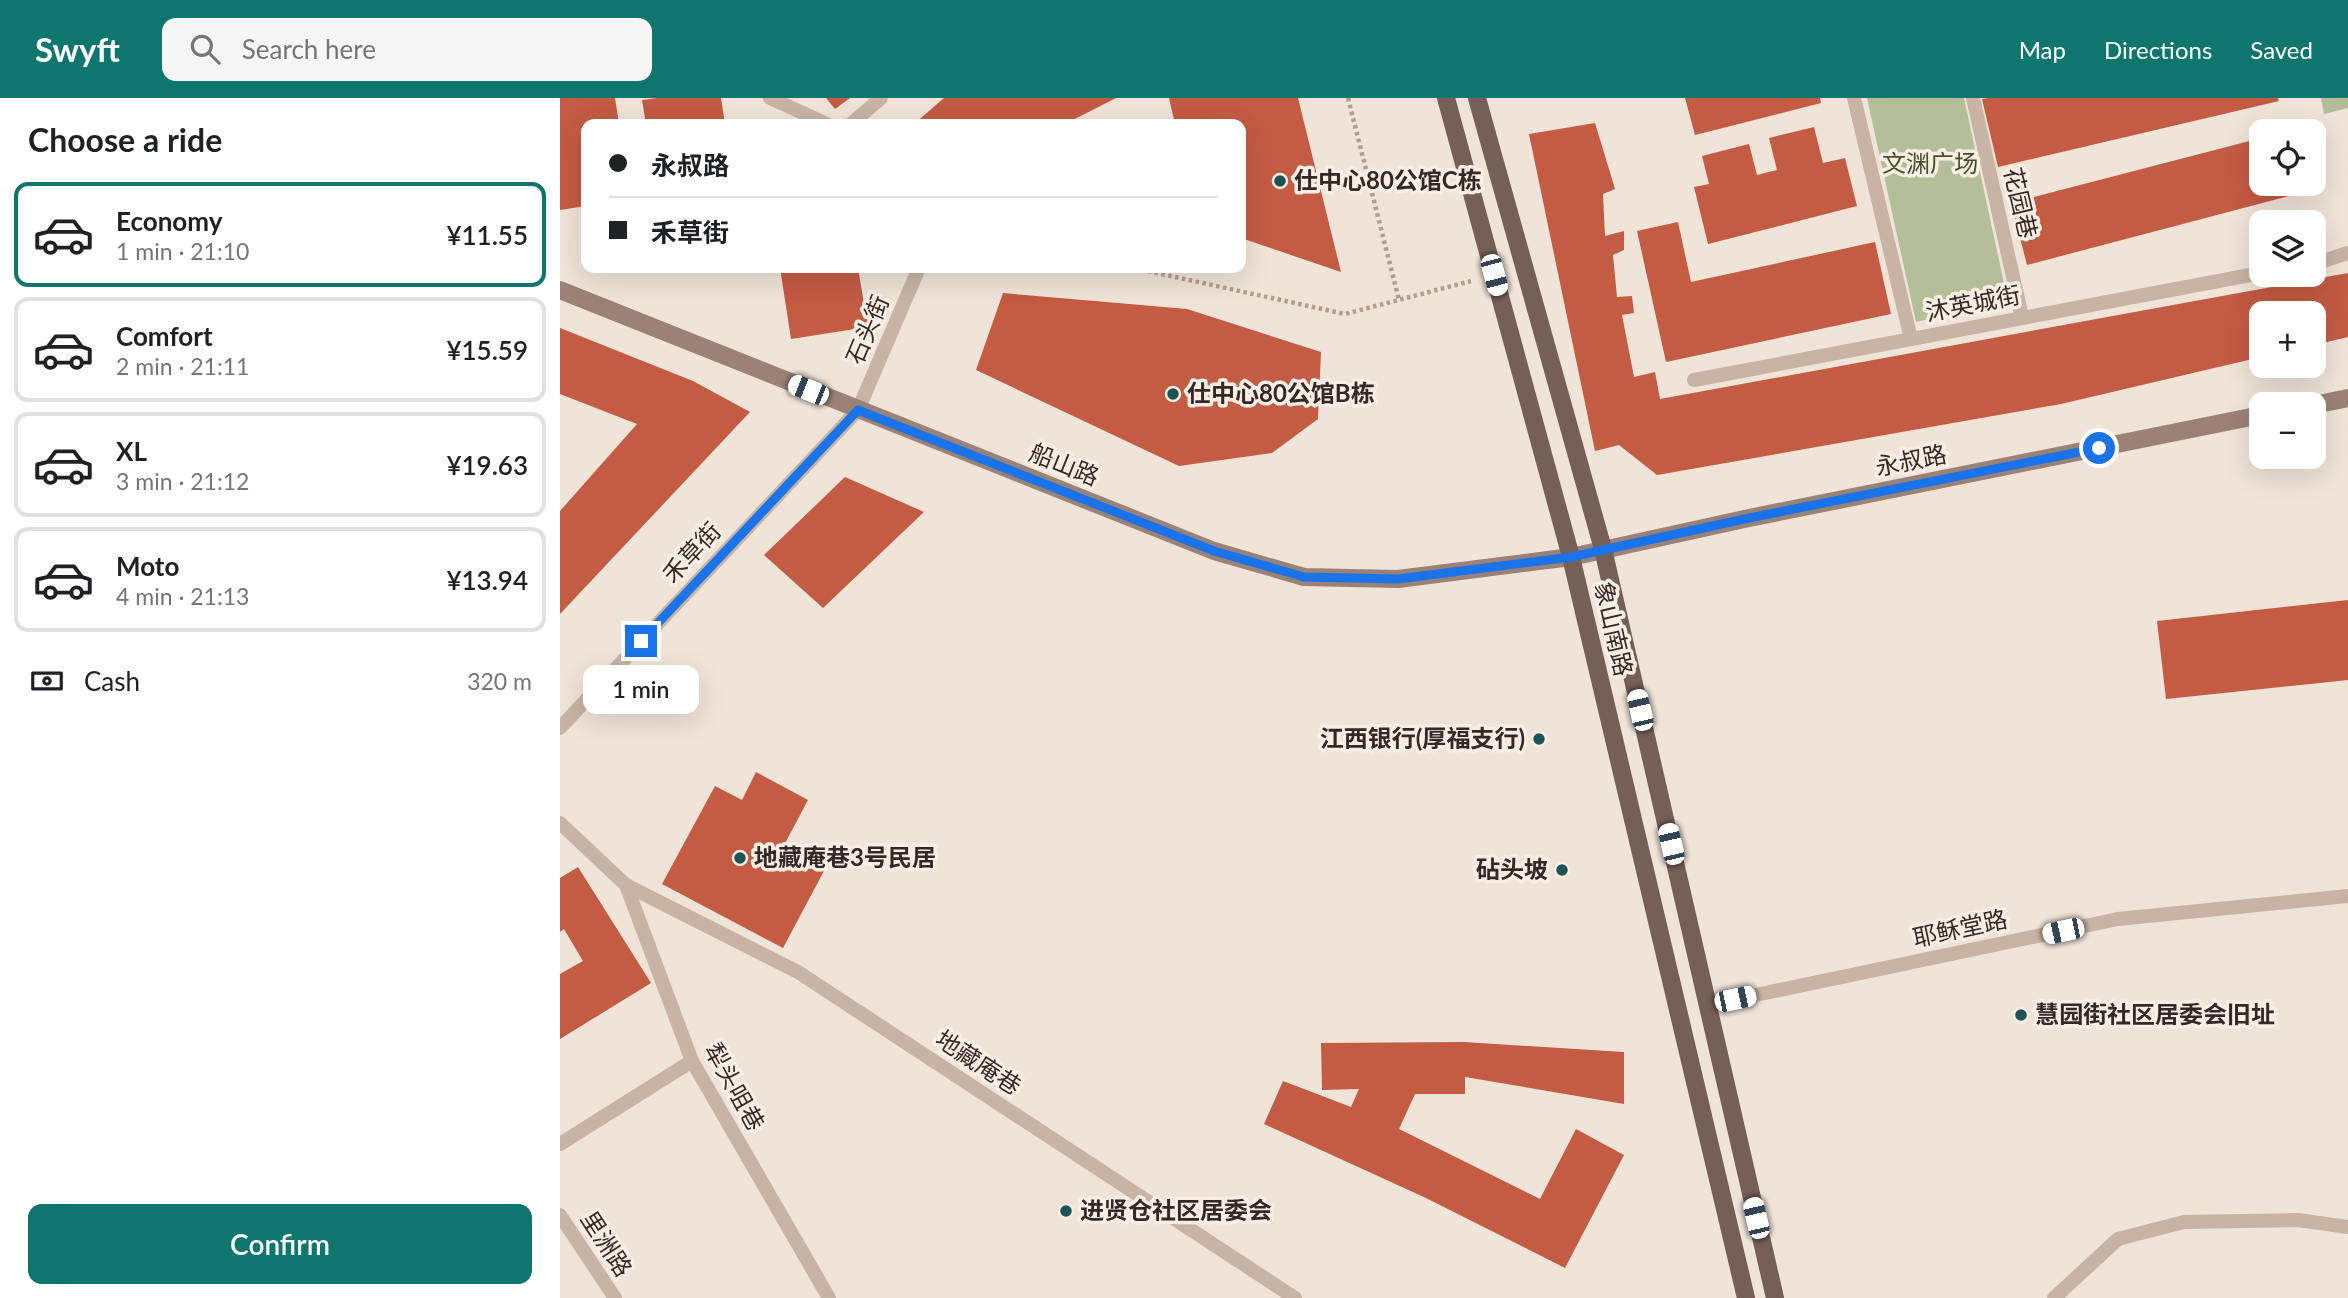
<!DOCTYPE html>
<meta charset="utf-8">
<style>
:root{--surface:#fff;--page:#f6f6f6;--text:#202124;--muted:#757577;--line:#e0e0e0;--accent:#0f766e}
body{margin:0;font-family:Lato,"Noto Sans SC",sans-serif;background:var(--page);color:var(--text);height:100vh;display:flex;flex-direction:column;font-size:26px;white-space:nowrap}
*{box-sizing:border-box;margin:0}
p{font-size:23px;color:var(--muted)}
.icon{flex:none;width:38px;height:38px;fill:none;stroke:currentColor;stroke-width:2;stroke-linecap:round;stroke-linejoin:round}
.map{position:relative;flex:1;overflow:hidden}
.drawer{display:flex;flex-direction:column;background:var(--surface);width:560px}
.drawer>*{flex:none}
.top-card{position:absolute;left:21px;top:21px;width:665px;height:154px;border-radius:14px;box-shadow:0 7px 28px #0002;display:grid;align-content:center;height:154px;padding:0 28px;background:var(--surface)}
.tools{position:absolute;left:1689px;top:21px;display:grid;gap:14px}
.tools a{display:grid;place-items:center;width:77px;height:77px;border-radius:14px;background:var(--surface);box-shadow:0 7px 28px #0002;font-size:35px}
.end{position:absolute;width:32px;height:32px;margin:-16px;border:9px solid #1a73e8;background:#fff;box-shadow:0 0 0 4px #fff}
.from{border-radius:50%}
.bubble{position:absolute;height:49px;border-radius:14px;background:var(--surface);box-shadow:0 7px 28px #0002;font-size:23px;font-weight:600;line-height:49px;text-align:center}
.car{position:absolute;width:21px;height:42px;margin:-21px -10px;border-radius:9px;box-shadow:0 0 5px 2px #0007;background:linear-gradient(#fff 24%,#345 0 40%,#fff 0 76%,#345 0 86%,#fff 0)}
.top-card b{display:flex;align-items:center;gap:24px;height:66px;font-size:26px}
.top-card b+b{border-top:2px solid var(--line)}
.top-card i{width:18px;height:18px;background:var(--text)}
ul{padding:0;list-style:none}
li{display:flex;align-items:center;gap:21px;height:105px;margin:0 14px 10px;padding:0 14px;border:4px solid var(--line);border-radius:14px}
li div{flex:1}
li b{display:block;font-size:26px}
li em{font-style:normal;font-weight:600}
li.on{border-color:var(--accent)}
li>.icon{width:63px;height:63px;stroke-width:1.5}
h2{padding:0 28px;font-size:32px;line-height:84px}
.pay{display:flex;align-items:center;gap:18px;height:77px;padding:0 28px;font-size:26px}
.pay p{margin-inline-start:auto}
.button{display:flex;gap:14px;margin-top:auto;padding:14px 28px}
.button a{flex:1;height:80px;border-radius:14px;background:var(--accent);color:#fff;font-size:28px;font-weight:600;line-height:80px;text-align:center}
header{display:flex;align-items:center;gap:42px;box-sizing:border-box;height:98px;padding:0 35px;background:var(--accent);color:#fff}
header strong{font-size:33px}
nav{display:flex;gap:38px;margin-inline-start:auto;font-size:24px}
.search{width:490px;height:63px;background:var(--page);display:flex;align-items:center;gap:18px;box-sizing:border-box;padding:0 24px;border-radius:14px;color:var(--muted);font-size:26px}
main{display:flex;flex:1;min-height:0}
.map>svg:first-child{display:block}
</style>
<header>
<strong>Swyft</strong>
<div class="search"><svg class="icon" aria-label="search" viewBox="0 0 24 24"><circle cx="10" cy="10" r="6"/><path d="M15 15l6 6"/></svg>Search here</div>
<nav><a>Map</a><a>Directions</a><a>Saved</a></nav>
</header>
<main>
<section class="drawer">
<h2>Choose a ride</h2>
<ul>
<li class="on"><svg class="icon" aria-label="car" viewBox="0 0 24 24"><path d="M5 17H2v-5l4-1 3-4h7l3 4 3 1v5h-3M9 17h6M6 11h13"/><circle cx="7" cy="17" r="2"/><circle cx="17" cy="17" r="2"/></svg><div><b>Economy</b><p>1 min · 21:10</p></div><em>¥11.55</em></li>
<li><svg class="icon" aria-label="car" viewBox="0 0 24 24"><path d="M5 17H2v-5l4-1 3-4h7l3 4 3 1v5h-3M9 17h6M6 11h13"/><circle cx="7" cy="17" r="2"/><circle cx="17" cy="17" r="2"/></svg><div><b>Comfort</b><p>2 min · 21:11</p></div><em>¥15.59</em></li>
<li><svg class="icon" aria-label="car" viewBox="0 0 24 24"><path d="M5 17H2v-5l4-1 3-4h7l3 4 3 1v5h-3M9 17h6M6 11h13"/><circle cx="7" cy="17" r="2"/><circle cx="17" cy="17" r="2"/></svg><div><b>XL</b><p>3 min · 21:12</p></div><em>¥19.63</em></li>
<li><svg class="icon" aria-label="car" viewBox="0 0 24 24"><path d="M5 17H2v-5l4-1 3-4h7l3 4 3 1v5h-3M9 17h6M6 11h13"/><circle cx="7" cy="17" r="2"/><circle cx="17" cy="17" r="2"/></svg><div><b>Moto</b><p>4 min · 21:13</p></div><em>¥13.94</em></li>
</ul>
<div class="pay"><svg class="icon" aria-label="cash" viewBox="0 0 24 24"><path d="M3 7h18v10H3z"/><circle cx="12" cy="12" r="2"/></svg>Cash<p>320 m</p></div>
<div class="button"><a>Confirm</a></div>
</section>
<div class="map">
<svg width="1788" height="1200" viewBox="0 0 1788 1200">
<rect width="100%" height="100%" fill="#f0e3d8"/>
<!-- green -->
<g fill="#b4bf99">
<polygon points="1307,0 1404,0 1448,204 1356,224"/>
<polygon points="1761,0 1788,0 1788,10 1764,16"/>
</g>
<!-- building -->
<g fill="#c45b43">
<polygon points="0,0 55,0 59,26 26,26 26,108 0,112"/>
<polygon points="97,0 161,0 165,26 86,26 82,2"/>
<polygon points="266,0 290,0 275,11"/>
<polygon points="384,0 556,0 505,26 354,26"/>
<polygon points="609,0 738,0 781,174 681,140 681,26 615,26"/>
<polygon points="1125,0 1260,0 1261,5 1135,37"/>
<polygon points="1429,0 1718,0 1719,3 1438,69 1422,1"/>
<polygon points="1035,25 1055,91 1043,96 1045,138 1064,133 1064,152 1053,157 1057,199 1072,198 1074,215 1062,217 1074,279 1095,274 1100,301 1788,175 1788,239 1754,247 1754,215 1701,215 1701,259 1501,306 1097,377 1059,347 1035,353 969,36"/>
<polygon points="1254,29 1263,65 1285,60 1297,108 1148,146 1134,89 1149,86 1142,58 1189,46 1197,77 1217,72 1209,40"/>
<polygon points="1701,40 1701,86 1726,86 1729,98 1467,167 1451,105"/>
<polygon points="1118,124 1131,184 1315,144 1331,216 1106,264 1077,133"/>
<polygon points="220,170 298,170 308,229 231,241"/>
<polygon points="443,195 627,211 761,254 758,321 712,355 619,368 416,272"/>
<polygon points="0,230 133,283 190,314 0,516 0,413 77,326 0,296"/>
<polygon points="285,379 364,414 263,510 204,457"/>
<polygon points="1788,502 1788,582 1606,601 1597,523"/>
<polygon points="196,674 248,702 223,749 265,771 223,850 102,786 155,688 182,702"/>
<polygon points="18,769 91,885 0,941 0,876 23,863 4,831 0,834 0,780"/>
<polygon points="904,944 1064,954 1064,1006 905,979 905,996 855,996 839,1031 980,1101 1016,1031 1064,1057 1005,1170 866,1100 704,1026 723,983 791,1009 799,991 762,992 761,945"/>
</g>
<g fill="none" stroke-linecap="round" stroke-linejoin="round">
<!-- path -->
<g stroke="#b39d8f" stroke-width="4.5" stroke-dasharray="3.5 3.5" stroke-linecap="butt">
<polyline points="788,0 839,202"/>
<polyline points="574,170 785,216 911,183"/>
</g>
<!-- lane -->
<g stroke="#c8b3a4" stroke-width="14">
<polyline points="210,0 267,26"/>
<polyline points="1294,0 1351,241"/>
<polyline points="1413,0 1462,219"/>
<polyline points="291,26 321,0"/>
<polyline points="1754,166 1788,155"/>
<polyline points="1134,282 1701,175"/>
<polyline points="0,630 298,312 359,170"/>
<polyline points="0,725 66,787 238,874 735,1200"/>
<polyline points="66,787 132,963 269,1200"/>
<polyline points="1148,907 1558,821 1788,798"/>
<polyline points="0,1046 132,963"/>
<polyline points="0,1117 55,1200"/>
<polyline points="1494,1200 1558,1141 1624,1124 1738,1122 1788,1129"/>
</g>
<!-- secondary -->
<g stroke="#9b8276" stroke-width="18">
<polyline points="0,192 654,453 744,479 838,481 1011,459 1189,420 1701,317"/>
<polyline points="1754,307 1788,300"/>
</g>
<!-- primary -->
<g stroke="#755f57" stroke-width="18">
<polyline points="886,0 1011,459 1186,1200"/>
<polyline points="917,0 1043,451 1215,1200"/>
</g>
</g>
<g fill="none" stroke-linecap="round" stroke-linejoin="round">
<!-- route -->
<polyline stroke="#1a73e8" stroke-width="9" points="81,543 298,312 654,453 744,479 838,481 1011,459 1189,420 1539,350"/>
</g>
<!-- markers -->
<g fill="#1c5354" stroke="#f8eee4" stroke-width="2.5">
<circle cx="720" cy="83" r="7"/>
<circle cx="613" cy="296" r="7"/>
<circle cx="979" cy="641" r="7"/>
<circle cx="180" cy="760" r="7"/>
<circle cx="1002" cy="772" r="7"/>
<circle cx="1461" cy="917" r="7"/>
<circle cx="506" cy="1113" r="7"/>
</g>
<g text-anchor="middle" stroke-width="7" stroke-linejoin="round" paint-order="stroke">
<!-- park labels -->
<g font-size="24" fill="#45512a" stroke="#f8eee4">
<text x="1370" y="74">文渊广场</text>
</g>
<!-- poi labels -->
<g font-size="24" font-weight="bold" fill="#332926" stroke="#f8eee4" text-anchor="start">
<text x="734" y="91">仕中心80公馆C栋</text>
<text x="627" y="304">仕中心80公馆B栋</text>
<text x="965" y="649" text-anchor="end">江西银行(厚福支行)</text>
<text x="194" y="768">地藏庵巷3号民居</text>
<text x="988" y="780" text-anchor="end">砧头坡</text>
<text x="1475" y="925">慧园街社区居委会旧址</text>
<text x="520" y="1121">进贤仓社区居委会</text>
</g>
<!-- street labels -->
<g font-size="24" fill="#332926" stroke="#f8eee4">
<text transform="translate(1460 105) rotate(77)" y="8">花园巷</text>
<text transform="translate(1413 206) rotate(-11)" y="8">沐英城街</text>
<text transform="translate(308 232) rotate(-67)" y="8">石头街</text>
<text transform="translate(1351 363) rotate(-11)" y="8">永叔路</text>
<text transform="translate(504 367) rotate(22)" y="8">船山路</text>
<text transform="translate(132 455) rotate(-47)" y="8">禾草街</text>
<text transform="translate(1053 531) rotate(77)" y="8">象山南路</text>
<text transform="translate(1400 831) rotate(-12)" y="8">耶稣堂路</text>
<text transform="translate(418 965) rotate(33)" y="8">地藏庵巷</text>
<text transform="translate(174 989) rotate(61)" y="8">犁头咀巷</text>
<text transform="translate(46 1146) rotate(57)" y="8">里洲路</text>
</g>
</g>
</svg>
<div class="tools">
<a><svg class="icon" aria-label="locate" viewBox="0 0 24 24"><circle cx="12" cy="12" r="6"/><path d="M12 2v4M12 18v4M2 12h4M18 12h4"/></svg></a>
<a><svg class="icon" aria-label="layers" viewBox="0 0 24 24"><path d="M12 4l9 5-9 5-9-5zM3 14l9 5 9-5"/></svg></a>
<a>+</a>
<a>−</a>
</div>
<i class="end from" style="left:1539px;top:350px"></i>
<i class="end" style="left:81px;top:543px"></i>
<div class="bubble" style="left:23px;top:567px;width:116px">1 min</div>
<i class="car" style="left:934px;top:177px;rotate:165deg"></i>
<i class="car" style="left:248px;top:292px;rotate:292deg"></i>
<i class="car" style="left:1080px;top:612px;rotate:347deg"></i>
<i class="car" style="left:1111px;top:746px;rotate:347deg"></i>
<i class="car" style="left:1503px;top:833px;rotate:258deg"></i>
<i class="car" style="left:1175px;top:901px;rotate:78deg"></i>
<i class="car" style="left:1196px;top:1120px;rotate:347deg"></i>
<div class="top-card">
<b><i class="from"></i>永叔路</b>
<b><i></i>禾草街</b>
</div>
</div>
</main>
